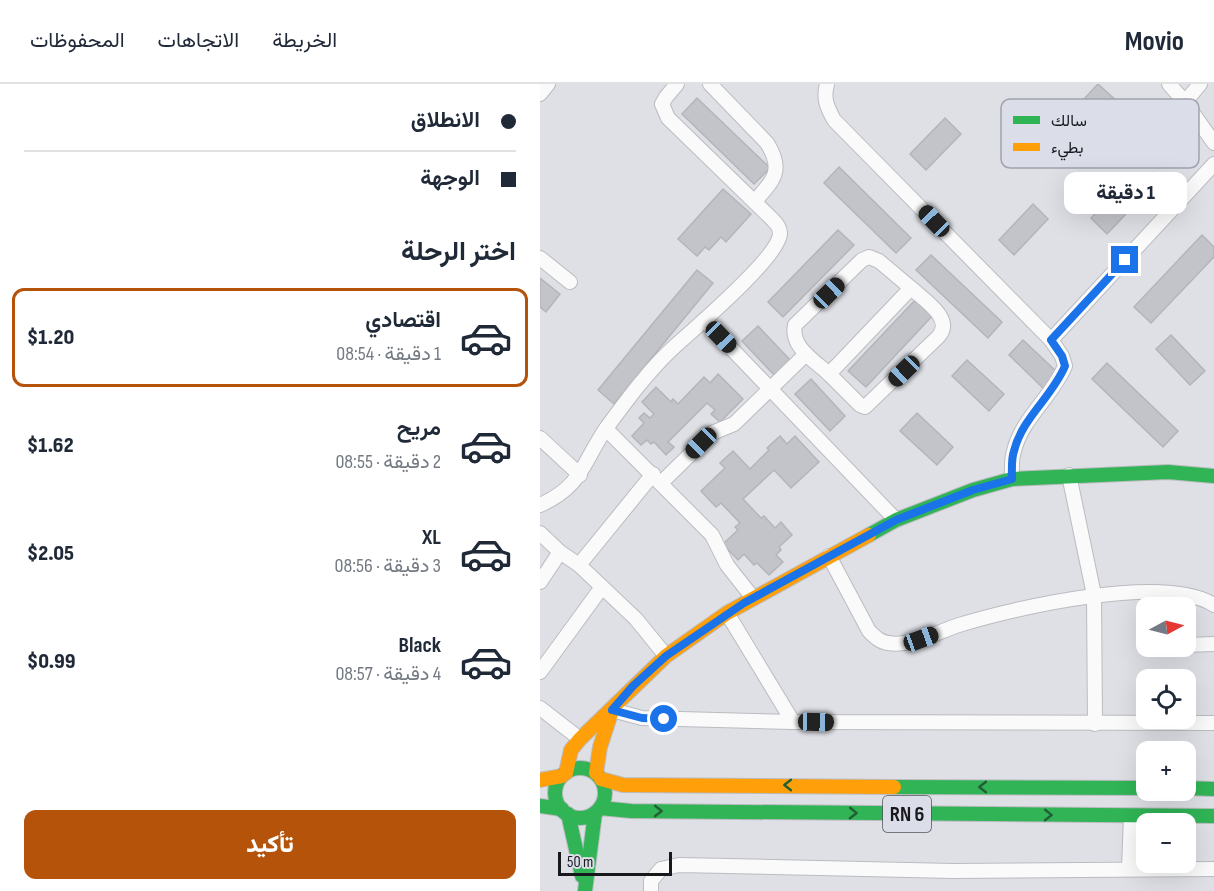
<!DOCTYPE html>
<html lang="ar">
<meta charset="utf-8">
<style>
:root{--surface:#fff;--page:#f2f2f3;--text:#1f2937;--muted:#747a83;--line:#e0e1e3;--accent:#b45309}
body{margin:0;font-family:"Sofia Sans Condensed",Vazirmatn,sans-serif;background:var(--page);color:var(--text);direction:rtl;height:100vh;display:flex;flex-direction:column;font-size:22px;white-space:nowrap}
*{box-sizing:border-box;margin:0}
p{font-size:20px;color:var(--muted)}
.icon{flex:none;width:33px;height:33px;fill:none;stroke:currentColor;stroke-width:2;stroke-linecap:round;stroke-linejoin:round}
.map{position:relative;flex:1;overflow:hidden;direction:ltr}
.drawer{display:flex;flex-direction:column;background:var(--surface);width:540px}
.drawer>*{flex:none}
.top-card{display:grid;align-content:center;height:132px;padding:0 24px;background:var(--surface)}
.needle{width:39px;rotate:83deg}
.controls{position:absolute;left:596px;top:513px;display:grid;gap:12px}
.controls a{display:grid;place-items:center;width:60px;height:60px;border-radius:12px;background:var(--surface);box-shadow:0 6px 24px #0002;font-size:30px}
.scale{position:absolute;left:18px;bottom:15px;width:114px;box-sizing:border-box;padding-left:6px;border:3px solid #18191d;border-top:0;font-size:16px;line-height:21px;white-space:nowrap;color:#18191d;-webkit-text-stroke:4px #dbdee9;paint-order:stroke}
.end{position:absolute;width:27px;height:27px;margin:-14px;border:8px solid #1a73e8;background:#fff;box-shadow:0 0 0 3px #fff}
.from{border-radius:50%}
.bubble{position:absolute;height:42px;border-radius:12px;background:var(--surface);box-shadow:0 6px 24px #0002;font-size:20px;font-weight:800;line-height:42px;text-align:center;direction:rtl}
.car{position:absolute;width:18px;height:36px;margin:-18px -9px;border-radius:8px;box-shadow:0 0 4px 2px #0007;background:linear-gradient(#222 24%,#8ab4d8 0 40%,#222 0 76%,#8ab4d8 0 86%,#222 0)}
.top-card b{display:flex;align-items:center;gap:21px;height:57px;font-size:22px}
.top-card b+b{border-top:2px solid var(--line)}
.top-card i{width:15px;height:15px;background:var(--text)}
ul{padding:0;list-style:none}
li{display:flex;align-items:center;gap:18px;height:99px;margin:0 12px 9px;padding:0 12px;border:3px solid transparent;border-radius:12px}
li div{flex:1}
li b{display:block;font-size:22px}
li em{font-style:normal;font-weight:800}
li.on{border-color:var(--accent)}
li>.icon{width:54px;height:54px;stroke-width:1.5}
h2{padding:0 24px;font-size:27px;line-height:72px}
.action{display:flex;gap:12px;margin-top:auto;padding:12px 24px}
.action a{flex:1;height:69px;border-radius:12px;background:var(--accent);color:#fff;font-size:24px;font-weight:800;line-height:69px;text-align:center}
header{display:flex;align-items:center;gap:36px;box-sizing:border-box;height:84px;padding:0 30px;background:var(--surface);border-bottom:2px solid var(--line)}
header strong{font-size:28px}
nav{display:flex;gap:33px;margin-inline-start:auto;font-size:21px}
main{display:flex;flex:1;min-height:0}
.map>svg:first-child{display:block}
</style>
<header>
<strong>Movio</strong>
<nav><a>الخريطة</a><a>الاتجاهات</a><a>المحفوظات</a></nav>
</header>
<main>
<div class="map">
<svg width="674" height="807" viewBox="0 0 674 807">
<rect width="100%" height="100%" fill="#dee0e6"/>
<!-- building -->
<g fill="#c2c4c9" stroke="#b3b5b9" stroke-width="1.5">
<polygon points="558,0 633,68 619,84 544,15"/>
<polygon points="157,14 230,84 214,100 142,30"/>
<polygon points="405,34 421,50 386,86 370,70"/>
<polygon points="299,83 371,154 356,169 284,99"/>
<polygon points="586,98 602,113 567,150 551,134"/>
<polygon points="183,105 211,130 186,158 181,153 169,166 165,163 157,172 138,155"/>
<polygon points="493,120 508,135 474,171 459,156"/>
<polygon points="298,146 314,161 243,233 228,218"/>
<polygon points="662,151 674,163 674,173 611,239 594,223"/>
<polygon points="391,171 462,238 448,254 376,186"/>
<polygon points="157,186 173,199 74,320 58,306"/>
<polygon points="0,194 20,210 6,228 0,223"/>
<polygon points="378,213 395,229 326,303 308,287"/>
<polygon points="218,242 252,278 236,293 202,257"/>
<polygon points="631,251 665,287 650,301 616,265"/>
<polygon points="483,256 519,290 504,305 469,271"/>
<polygon points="427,276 464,310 449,327 412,292"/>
<polygon points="567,279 638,347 623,363 552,295"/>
<polygon points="178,290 203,315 180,338 171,330 175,326 167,319 128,358 134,363 126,371 114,358 111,360 107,356 101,361 92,352 104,339 99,334 104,329 110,334 114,330 102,318 116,303 131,318 133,315 138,320 164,293 170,299"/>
<polygon points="271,295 305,332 290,347 255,310"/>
<polygon points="377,329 413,363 397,381 360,347"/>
<polygon points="240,352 247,360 255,352 279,378 251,404 234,386 203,415 221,434 224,432 235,444 241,438 252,451 239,463 241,466 236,471 243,478 229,491 217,479 214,481 204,470 198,476 183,460 198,446 195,443 200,439 181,419 176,423 161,407 185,384 180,379 193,367 210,385 229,366 227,364"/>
</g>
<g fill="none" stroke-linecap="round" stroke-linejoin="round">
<defs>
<g id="street">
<path d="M170,0L227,59C244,86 234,96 215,117"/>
<path d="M287,0C283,15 287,23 294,36L511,256L522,272L525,282C512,313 482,334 474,367C471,375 472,386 472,395"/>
<polyline points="629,0 645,18 674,59"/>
<polyline points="0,10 8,0"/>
<polyline points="645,18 660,0"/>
<path d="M329,173L339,177L371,204L289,290C275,277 250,263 255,241L322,176Z"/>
<polyline points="0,174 30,198"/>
<polyline points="164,236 356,436"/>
<polyline points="511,256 674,80"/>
<path d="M289,290L320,321L325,323L398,253C415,235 384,216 371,204"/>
<polyline points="66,345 172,451 187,481 213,514"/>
<polyline points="0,354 40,391"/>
<polyline points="529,391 554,511 555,640"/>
<polyline points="121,399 172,349 194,340 266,270"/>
<path d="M0,421C43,402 43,377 67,343C87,316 109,286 134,263C155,244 238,174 240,150C240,143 236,139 231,134L128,34L122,20L126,13L137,0"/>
<polyline points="0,449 20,468 39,481 96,535 126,572"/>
<path d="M289,472L329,547C335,553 340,558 348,559C372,563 397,548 419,541C474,524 624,489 674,521"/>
<polyline points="39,481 113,390"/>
<polyline points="0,498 20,468"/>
<polyline points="616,508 616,524"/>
<polyline points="187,529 253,638"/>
<polyline points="645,561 674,560"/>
<polyline points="0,588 62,503"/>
<polyline points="0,624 40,655"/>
<polyline points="72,626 102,634 253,638 674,639"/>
<polyline points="589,784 591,732"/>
<polyline points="111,807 111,797 121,785 139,781 413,787 674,785"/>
</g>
<g id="fast">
<polyline points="329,451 356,436 433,406 472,395 628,388 674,392"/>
<circle cx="40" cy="709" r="25"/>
<polyline points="354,703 606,704"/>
<polyline points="645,704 674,705"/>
<polyline points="0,722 22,725"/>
<polyline points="60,724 91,727 674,732"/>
<polyline points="28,730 42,792"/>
<polyline points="45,807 55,729"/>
</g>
<g id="slow">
<polyline points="26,689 31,666 40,655 126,572 187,529 329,451"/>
<polyline points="56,689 60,663 71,629"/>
<polyline points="61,695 83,701 354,703"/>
<polyline points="0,696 22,692"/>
</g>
</defs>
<!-- street casing -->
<use href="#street" stroke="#bbbcc0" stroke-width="16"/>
<!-- fast casing -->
<use href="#fast" stroke="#bbbcc0" stroke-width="16"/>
<!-- slow casing -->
<use href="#slow" stroke="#bbbcc0" stroke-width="16"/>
<!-- street -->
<use href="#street" stroke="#fafafb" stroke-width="14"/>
<!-- fast -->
<use href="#fast" stroke="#30b455" stroke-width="14"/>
<!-- slow -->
<use href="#slow" stroke="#ff9f0a" stroke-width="14"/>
</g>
<!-- one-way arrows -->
<defs><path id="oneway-chevron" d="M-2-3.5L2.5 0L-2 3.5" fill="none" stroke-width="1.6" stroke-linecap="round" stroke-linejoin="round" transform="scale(1.5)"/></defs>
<g stroke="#235f36">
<use href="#oneway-chevron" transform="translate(248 701) rotate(-180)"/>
<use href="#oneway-chevron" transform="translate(443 703) rotate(-180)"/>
<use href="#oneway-chevron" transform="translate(118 727) rotate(1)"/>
<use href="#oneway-chevron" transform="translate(313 729) rotate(1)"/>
<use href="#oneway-chevron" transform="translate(508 731) rotate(1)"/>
</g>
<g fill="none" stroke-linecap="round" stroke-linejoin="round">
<!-- route -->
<path stroke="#1a73e8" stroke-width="8" d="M124,635L102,634L72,626L93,602L126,572L204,519L356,436L433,406L472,395C472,386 471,375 474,367C482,334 512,313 525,282L522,272L511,256L585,176"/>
</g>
<g text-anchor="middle" stroke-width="6" stroke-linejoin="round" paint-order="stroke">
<!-- shield labels -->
<rect fill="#dbdee9" stroke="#52545a" stroke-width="1.5" x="343" y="712" width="48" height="36" rx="4.5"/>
<g font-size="21" font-weight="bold" fill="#18191d">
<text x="367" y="737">RN 6</text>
</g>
</g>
<!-- legend -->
<rect x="461" y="15" width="198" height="69" rx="9" fill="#dbdee9" stroke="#a0a3ac" stroke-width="1.5"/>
<rect x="473" y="32" width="27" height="8" fill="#30b455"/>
<rect x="473" y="59" width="27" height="8" fill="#ff9f0a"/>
<g font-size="16" fill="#18191d">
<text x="511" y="42">سالك</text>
<text x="511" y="69">بطيء</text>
</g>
</svg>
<div class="controls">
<a><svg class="needle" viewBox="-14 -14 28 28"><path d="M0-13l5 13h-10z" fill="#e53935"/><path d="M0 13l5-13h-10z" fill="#747a83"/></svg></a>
<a><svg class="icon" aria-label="locate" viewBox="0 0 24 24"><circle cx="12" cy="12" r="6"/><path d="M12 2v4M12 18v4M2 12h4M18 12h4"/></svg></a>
<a>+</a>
<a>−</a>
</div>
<div class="scale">50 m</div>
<i class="end from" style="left:124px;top:635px"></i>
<i class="end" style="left:585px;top:176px"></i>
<div class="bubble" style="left:524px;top:88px;width:123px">1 دقيقة</div>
<i class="car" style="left:394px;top:137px;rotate:316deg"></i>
<i class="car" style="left:289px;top:209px;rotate:46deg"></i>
<i class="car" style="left:181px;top:253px;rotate:136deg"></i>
<i class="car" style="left:364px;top:287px;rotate:226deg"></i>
<i class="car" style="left:161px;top:359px;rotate:225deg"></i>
<i class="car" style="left:381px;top:555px;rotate:70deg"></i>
<i class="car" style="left:276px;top:638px;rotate:91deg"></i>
</div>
<section class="drawer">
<div class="top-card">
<b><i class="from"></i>الانطلاق</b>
<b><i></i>الوجهة</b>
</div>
<h2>اختر الرحلة</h2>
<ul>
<li class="on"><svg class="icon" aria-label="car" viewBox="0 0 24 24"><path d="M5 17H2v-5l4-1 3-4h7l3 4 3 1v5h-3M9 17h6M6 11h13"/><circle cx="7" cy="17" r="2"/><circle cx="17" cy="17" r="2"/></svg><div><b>اقتصادي</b><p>1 دقيقة · 08:54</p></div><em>$1.20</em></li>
<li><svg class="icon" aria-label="car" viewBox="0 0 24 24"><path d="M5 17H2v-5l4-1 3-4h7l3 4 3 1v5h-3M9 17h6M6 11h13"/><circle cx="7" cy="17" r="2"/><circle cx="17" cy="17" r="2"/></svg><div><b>مريح</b><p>2 دقيقة · 08:55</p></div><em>$1.62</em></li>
<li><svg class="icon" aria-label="car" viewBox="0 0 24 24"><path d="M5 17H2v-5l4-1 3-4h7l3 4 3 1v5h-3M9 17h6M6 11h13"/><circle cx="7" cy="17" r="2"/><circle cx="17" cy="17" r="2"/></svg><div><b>XL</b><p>3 دقيقة · 08:56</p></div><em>$2.05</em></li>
<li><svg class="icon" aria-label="car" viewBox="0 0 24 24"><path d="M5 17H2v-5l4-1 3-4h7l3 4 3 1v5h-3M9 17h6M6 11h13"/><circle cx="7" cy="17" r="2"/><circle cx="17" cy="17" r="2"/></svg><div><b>Black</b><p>4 دقيقة · 08:57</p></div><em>$0.99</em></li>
</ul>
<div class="action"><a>تأكيد</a></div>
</section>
</main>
